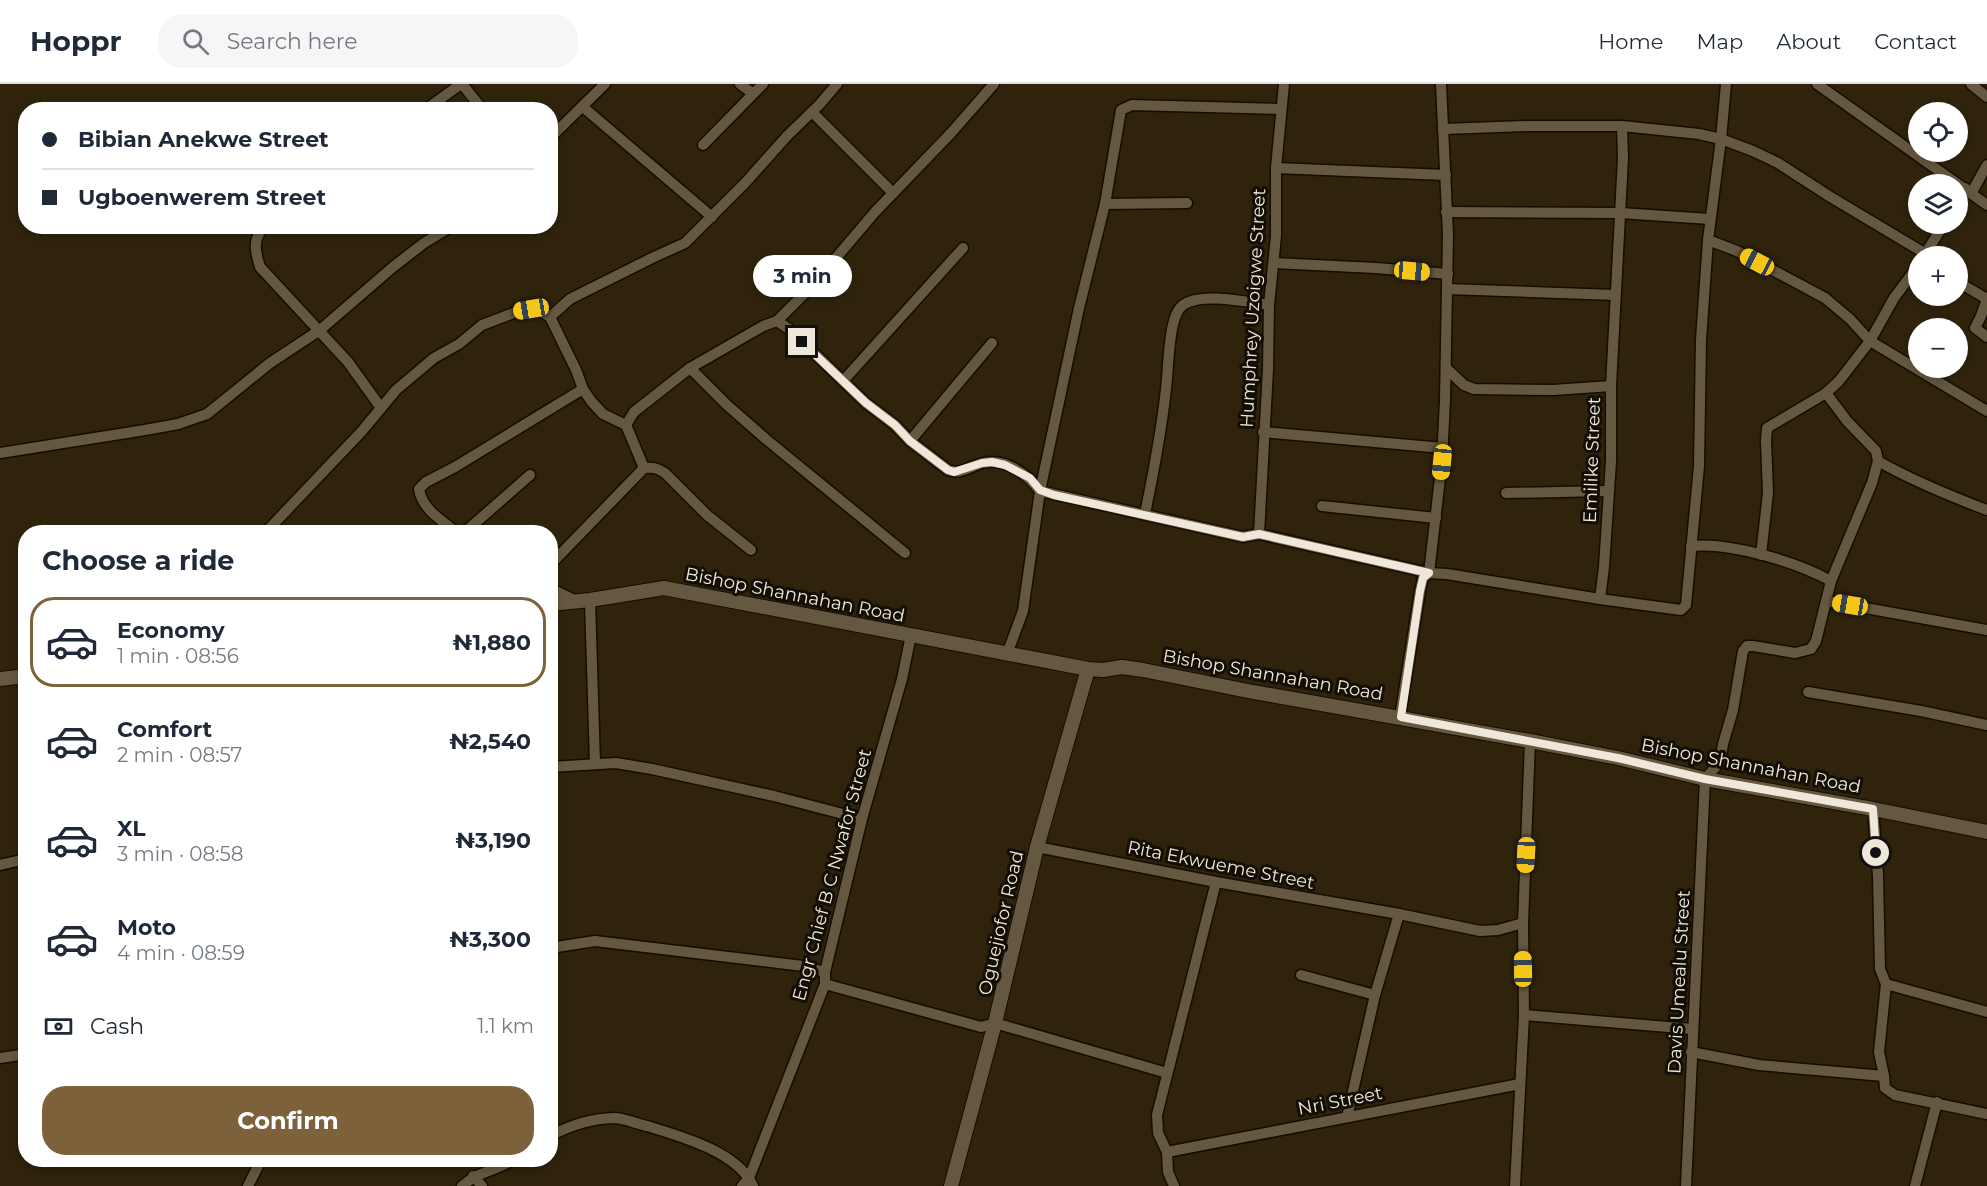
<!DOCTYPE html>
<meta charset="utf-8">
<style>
:root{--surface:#fff;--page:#f6f6f7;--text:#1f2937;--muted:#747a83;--line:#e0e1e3;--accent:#7d613a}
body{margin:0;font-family:Montserrat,sans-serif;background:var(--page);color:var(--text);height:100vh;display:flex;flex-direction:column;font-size:22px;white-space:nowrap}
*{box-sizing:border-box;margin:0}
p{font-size:20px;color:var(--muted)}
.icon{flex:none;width:33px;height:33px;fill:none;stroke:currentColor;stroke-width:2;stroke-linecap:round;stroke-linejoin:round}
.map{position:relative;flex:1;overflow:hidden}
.panel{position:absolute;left:18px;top:441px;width:540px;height:642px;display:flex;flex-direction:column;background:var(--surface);border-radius:24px;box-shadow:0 3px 9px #0003}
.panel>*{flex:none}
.banner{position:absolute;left:18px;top:18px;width:540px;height:132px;border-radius:24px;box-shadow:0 3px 9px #0003;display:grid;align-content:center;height:132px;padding:0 24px;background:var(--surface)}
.tools{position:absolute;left:1908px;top:18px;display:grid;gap:12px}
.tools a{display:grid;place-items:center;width:60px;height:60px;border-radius:50%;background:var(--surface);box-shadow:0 3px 9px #0003;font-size:30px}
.end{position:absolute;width:27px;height:27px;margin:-14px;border:8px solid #efe8da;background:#111;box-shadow:0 0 0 3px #111}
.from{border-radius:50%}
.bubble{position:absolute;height:42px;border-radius:21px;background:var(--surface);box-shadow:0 3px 9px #0003;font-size:20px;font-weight:700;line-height:42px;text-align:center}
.car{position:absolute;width:18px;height:36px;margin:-18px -9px;border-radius:8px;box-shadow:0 0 4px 2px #0007;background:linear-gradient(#f5c518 24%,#345 0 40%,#f5c518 0 76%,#345 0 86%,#f5c518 0)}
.banner b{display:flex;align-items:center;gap:21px;height:57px;font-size:22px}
.banner b+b{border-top:2px solid var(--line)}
.banner i{width:15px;height:15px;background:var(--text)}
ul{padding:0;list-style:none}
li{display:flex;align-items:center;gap:18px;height:90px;margin:0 12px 9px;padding:0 12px;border:3px solid transparent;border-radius:24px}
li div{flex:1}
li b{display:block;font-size:22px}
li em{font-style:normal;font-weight:700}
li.current{border-color:var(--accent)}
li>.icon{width:54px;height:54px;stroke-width:1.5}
h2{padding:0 24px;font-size:27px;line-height:72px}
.pay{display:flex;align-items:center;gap:15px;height:66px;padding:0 24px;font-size:22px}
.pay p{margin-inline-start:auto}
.primary-button{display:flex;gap:12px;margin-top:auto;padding:12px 24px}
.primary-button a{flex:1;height:69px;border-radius:24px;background:var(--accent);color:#fff;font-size:24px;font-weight:700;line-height:69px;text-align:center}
header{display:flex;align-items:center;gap:36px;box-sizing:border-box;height:84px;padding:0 30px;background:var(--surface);border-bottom:2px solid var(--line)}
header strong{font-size:28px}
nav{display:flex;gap:33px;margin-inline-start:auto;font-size:21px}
.search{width:420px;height:54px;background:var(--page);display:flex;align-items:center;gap:15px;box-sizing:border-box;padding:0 21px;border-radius:24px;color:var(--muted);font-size:22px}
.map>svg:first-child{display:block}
</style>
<header>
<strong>Hoppr</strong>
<div class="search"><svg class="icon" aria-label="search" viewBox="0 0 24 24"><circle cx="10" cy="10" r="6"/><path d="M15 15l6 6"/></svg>Search here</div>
<nav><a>Home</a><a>Map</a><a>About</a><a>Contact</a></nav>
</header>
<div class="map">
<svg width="1987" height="1102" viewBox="0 0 1987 1102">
<rect width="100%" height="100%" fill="#2f230c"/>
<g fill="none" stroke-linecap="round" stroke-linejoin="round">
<defs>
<g id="street">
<polyline points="462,0 483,26"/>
<polyline points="740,0 752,9"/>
<polyline points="1817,0 1987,121"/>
<polyline points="1971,0 1987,13"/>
<polyline points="583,23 712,133"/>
<polyline points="425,26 461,0"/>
<polyline points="812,28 893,109"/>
<polyline points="1443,45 1528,42 1622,42 1699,50 1721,55 1753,67 1778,79 1829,112 1926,170"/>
<polyline points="550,54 605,0"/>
<polyline points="703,61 763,0"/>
<polyline points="1276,84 1446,91"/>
<polyline points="1972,108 1987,81"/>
<polyline points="1958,117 1965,104"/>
<polyline points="1105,120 1187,119"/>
<polyline points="1446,128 1620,129 1710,135"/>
<path d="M265,142C252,155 255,167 260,183L348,278L381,324"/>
<polyline points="1708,156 1737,167 1825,214 1850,235 1870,257 1987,327"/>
<polyline points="1924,172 1944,140"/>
<polyline points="1274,179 1376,184 1448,190"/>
<polyline points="1958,198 1987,215 1981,232 1975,244 1987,253"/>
<polyline points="1447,205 1615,211"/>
<polyline points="550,233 570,215 654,173 685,159 746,98 787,52 819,21 837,0"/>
<path d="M777,237L789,245L866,319L895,341L910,357L948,386C961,391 970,382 983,379C1006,374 1027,390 1040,407"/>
<polyline points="690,284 727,321 767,356 905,469"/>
<polyline points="1446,284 1464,301 1474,305 1553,306 1611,302"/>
<polyline points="843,297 963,164"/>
<polyline points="626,341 634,328 690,284 763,242 777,237 813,201 875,128 951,49 994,0"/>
<polyline points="1263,348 1443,364"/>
<polyline points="910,357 992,259"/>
<polyline points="0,369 145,346 178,340 207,330 270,279 320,246 393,183 424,159 452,142"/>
<path d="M1878,377C1913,397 1950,412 1987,426"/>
<polyline points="1040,407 1243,453 1259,450 1429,489 1447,490 1600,515 1681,526 1686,521 1699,382 1701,256 1708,156 1721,55 1726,0"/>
<polyline points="1506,409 1608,407"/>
<polyline points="1322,422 1436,434"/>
<path d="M1145,430C1154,386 1163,340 1167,295C1168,278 1169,262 1172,245C1174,236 1176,227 1183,221C1201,208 1247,218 1269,221"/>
<polyline points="266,448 362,347 396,306 434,274 459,260 482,241 519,227 537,225 550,233 576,286 583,305 591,317 603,330 626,341 644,384"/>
<path d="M456,448C441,436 422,425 419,405L426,398L455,383L583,305"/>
<polyline points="465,448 530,391"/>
<polyline points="1259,450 1268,285 1269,221 1276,152 1276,84 1284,0"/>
<path d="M1691,462C1730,458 1797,478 1831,497"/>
<polyline points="1761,471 1768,409 1766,357 1767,344 1826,309 1839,297 1870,257 1894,214 1918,182"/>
<path d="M550,481L644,384C653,383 657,384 665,389L707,431L751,466"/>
<polyline points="550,504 574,516"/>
<polyline points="1600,515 1604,483 1611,377 1611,302 1623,74 1622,42"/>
<polyline points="590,516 595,680"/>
<polyline points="1827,517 1987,546"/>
<polyline points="1007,570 1023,527 1040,407 1079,224 1105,120 1121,26 1132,21 1281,25"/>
<polyline points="1808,608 1921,627 1987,641"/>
<polyline points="1400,633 1420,507 1423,494 1429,489 1442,377 1445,316 1448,150 1441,0"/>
<polyline points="550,683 616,679 652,685 774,712 862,735"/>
<polyline points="1873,725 1878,791 1880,885 1886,900 1879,968 1884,992"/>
<polyline points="1037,763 1216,798 1399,830 1480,847 1498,846 1523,839"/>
<polyline points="0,781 26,775"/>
<polyline points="550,864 595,857 803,882 825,888"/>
<polyline points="1301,891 1375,911"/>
<polyline points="825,900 981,943 995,939 1167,989"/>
<polyline points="1886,900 1987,928"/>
<polyline points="1524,931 1692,945"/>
<polyline points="1691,968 1759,981 1884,992 1885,1004 1895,1011 1987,1030"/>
<polyline points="0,974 26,970"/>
<polyline points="1347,1033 1375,911 1399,830"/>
<path d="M550,1052C571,1041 592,1034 616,1034C626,1035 637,1040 647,1042C680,1052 738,1068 753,1102"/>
<polyline points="1167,1068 1520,1000"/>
<polyline points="473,1092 482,1102"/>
<polyline points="248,1102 261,1076"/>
<path d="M462,1102C479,1087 495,1087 513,1076"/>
<polyline points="742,1102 749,1094 825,900 825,888 862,735 902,595 911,551"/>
<polyline points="1174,1102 1168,1088 1167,1068 1158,1049 1157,1031 1216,798"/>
<polyline points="1515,1102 1524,931 1523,839 1530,657"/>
<polyline points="1686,1102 1705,695 1720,678 1723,660 1733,626 1743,567 1747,562 1753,562 1795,569 1811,565 1816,557 1831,497 1872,399 1878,377 1876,367 1847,337 1826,309"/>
<polyline points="1915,1102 1937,1018"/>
</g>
<g id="secondary">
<polyline points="550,520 590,516 664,504 1088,585 1103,586 1122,583 1143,586 1248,607 1530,657 1618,674 1705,695 1873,725 1987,748"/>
<polyline points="0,595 26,592"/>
<polyline points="951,1102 995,939 1037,763 1088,585"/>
</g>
</defs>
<!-- street casing -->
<use href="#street" stroke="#170c00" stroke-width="13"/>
<!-- secondary casing -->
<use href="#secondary" stroke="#170c00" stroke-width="16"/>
<!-- street -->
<use href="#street" stroke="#655840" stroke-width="10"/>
<!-- secondary -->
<use href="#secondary" stroke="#655840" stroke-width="14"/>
</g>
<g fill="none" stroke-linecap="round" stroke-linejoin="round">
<!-- route -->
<polyline stroke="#efe8da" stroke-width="8" points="802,258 866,319 895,341 910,357 948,386 954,388 982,379 992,378 1005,381 1030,394 1040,406 1054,411 1243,453 1259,450 1429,489 1423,494 1420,507 1401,633 1618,674 1705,695 1873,725 1876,769"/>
</g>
<g text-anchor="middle" stroke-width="6" stroke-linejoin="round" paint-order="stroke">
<!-- street labels -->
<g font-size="18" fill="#efe8da" stroke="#130e05">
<text transform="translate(1253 224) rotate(-87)" y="6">Humphrey Uzoigwe Street</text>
<text transform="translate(1592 376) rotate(-88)" y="6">Emilike Street</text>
<text transform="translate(795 511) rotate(11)" y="6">Bishop Shannahan Road</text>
<text transform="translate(1273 591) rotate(10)" y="6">Bishop Shannahan Road</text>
<text transform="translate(1751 682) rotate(11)" y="6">Bishop Shannahan Road</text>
<text transform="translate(1221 781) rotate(11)" y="6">Rita Ekwueme Street</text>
<text transform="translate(832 791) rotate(-75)" y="6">Engr Chief B C Nwafor Street</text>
<text transform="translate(1001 839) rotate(-77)" y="6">Oguejiofor Road</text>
<text transform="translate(1679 898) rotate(-87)" y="6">Davis Umealu Street</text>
<text transform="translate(1340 1017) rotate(-11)" y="6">Nri Street</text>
</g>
</g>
</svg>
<div class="tools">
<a><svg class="icon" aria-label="locate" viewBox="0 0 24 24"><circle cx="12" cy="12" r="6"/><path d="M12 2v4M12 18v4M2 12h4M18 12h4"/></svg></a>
<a><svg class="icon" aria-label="layers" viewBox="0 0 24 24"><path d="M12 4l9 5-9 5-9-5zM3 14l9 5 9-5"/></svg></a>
<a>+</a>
<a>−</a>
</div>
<i class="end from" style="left:1876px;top:769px"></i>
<i class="end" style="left:802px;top:258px"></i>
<div class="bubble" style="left:753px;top:171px;width:99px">3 min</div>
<i class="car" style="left:1757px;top:178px;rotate:298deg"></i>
<i class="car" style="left:1412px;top:187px;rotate:95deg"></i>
<i class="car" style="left:531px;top:225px;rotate:260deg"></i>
<i class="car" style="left:1442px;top:378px;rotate:186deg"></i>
<i class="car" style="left:1850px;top:521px;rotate:280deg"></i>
<i class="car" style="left:1526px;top:771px;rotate:183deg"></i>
<i class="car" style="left:1523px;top:885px;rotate:359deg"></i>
<div class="banner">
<b><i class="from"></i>Bibian Anekwe Street</b>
<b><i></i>Ugboenwerem Street</b>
</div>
<section class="panel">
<h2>Choose a ride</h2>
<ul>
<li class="current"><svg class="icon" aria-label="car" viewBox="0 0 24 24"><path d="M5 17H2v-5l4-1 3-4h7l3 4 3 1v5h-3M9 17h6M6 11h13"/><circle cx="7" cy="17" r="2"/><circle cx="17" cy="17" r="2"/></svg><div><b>Economy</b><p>1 min · 08:56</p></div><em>₦1,880</em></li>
<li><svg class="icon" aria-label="car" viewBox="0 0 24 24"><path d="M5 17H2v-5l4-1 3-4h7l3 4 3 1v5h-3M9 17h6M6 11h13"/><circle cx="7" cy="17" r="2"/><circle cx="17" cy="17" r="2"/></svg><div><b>Comfort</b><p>2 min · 08:57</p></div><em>₦2,540</em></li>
<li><svg class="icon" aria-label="car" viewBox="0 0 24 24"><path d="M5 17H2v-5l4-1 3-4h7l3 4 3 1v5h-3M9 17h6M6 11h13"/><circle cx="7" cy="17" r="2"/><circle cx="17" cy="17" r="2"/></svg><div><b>XL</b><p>3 min · 08:58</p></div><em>₦3,190</em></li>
<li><svg class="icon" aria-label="car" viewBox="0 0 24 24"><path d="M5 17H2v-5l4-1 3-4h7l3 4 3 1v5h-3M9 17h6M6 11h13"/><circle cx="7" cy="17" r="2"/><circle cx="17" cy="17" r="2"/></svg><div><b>Moto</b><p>4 min · 08:59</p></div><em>₦3,300</em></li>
</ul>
<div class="pay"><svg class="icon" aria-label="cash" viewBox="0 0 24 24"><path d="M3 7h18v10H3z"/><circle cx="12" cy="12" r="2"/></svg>Cash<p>1.1 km</p></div>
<div class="primary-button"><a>Confirm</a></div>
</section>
</div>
